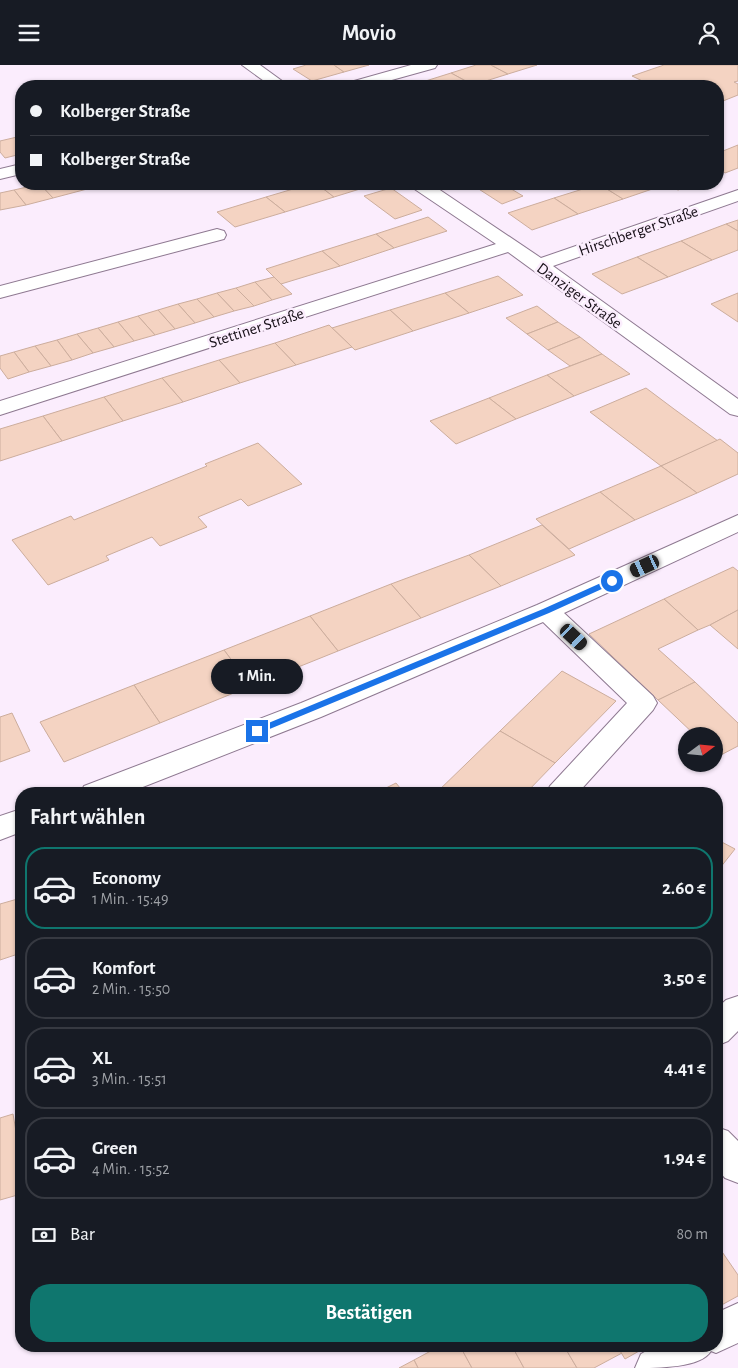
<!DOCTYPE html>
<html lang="de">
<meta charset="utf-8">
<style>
:root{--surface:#171b24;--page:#242831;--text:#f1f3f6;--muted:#9ea1a6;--line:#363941;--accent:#0f766e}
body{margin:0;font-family:"Alegreya Sans",sans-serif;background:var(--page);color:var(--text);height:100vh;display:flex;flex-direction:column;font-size:19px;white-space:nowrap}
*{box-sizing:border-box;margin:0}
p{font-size:16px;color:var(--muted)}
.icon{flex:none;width:28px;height:28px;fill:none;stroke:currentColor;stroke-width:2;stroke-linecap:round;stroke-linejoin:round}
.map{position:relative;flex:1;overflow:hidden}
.details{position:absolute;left:15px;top:722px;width:708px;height:565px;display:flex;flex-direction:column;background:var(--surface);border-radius:20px;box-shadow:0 1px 4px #0004}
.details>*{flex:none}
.guide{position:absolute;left:15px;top:15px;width:709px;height:110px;border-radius:20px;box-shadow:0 1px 4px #0004;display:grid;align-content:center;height:110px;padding:0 15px;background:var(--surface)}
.needle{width:32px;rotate:74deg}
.controls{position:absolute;left:678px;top:662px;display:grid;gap:10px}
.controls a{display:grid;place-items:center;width:45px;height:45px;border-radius:50%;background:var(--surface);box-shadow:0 1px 4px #0004;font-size:25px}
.end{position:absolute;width:22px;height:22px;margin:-11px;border:6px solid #1a73e8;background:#fff;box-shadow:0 0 0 2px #fff}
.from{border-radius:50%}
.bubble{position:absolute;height:35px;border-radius:18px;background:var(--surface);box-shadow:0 1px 4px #0004;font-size:16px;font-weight:700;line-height:35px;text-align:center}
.car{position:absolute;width:15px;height:30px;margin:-15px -8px;border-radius:6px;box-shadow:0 0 4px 1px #0007;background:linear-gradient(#222 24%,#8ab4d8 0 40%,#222 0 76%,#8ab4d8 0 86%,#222 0)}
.guide b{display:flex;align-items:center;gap:18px;height:48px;font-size:19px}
.guide b+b{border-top:1px solid var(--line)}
.guide i{width:12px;height:12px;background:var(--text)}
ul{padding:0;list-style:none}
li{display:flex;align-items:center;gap:15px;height:82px;margin:0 10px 8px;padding:0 5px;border:2px solid var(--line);border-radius:20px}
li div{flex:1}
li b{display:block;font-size:19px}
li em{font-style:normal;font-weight:700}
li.current{border-color:var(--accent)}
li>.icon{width:45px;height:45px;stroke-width:1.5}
h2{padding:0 15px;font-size:22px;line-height:60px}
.pay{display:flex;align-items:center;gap:12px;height:55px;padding:0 15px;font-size:19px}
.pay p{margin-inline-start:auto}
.cta{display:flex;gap:10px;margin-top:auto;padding:10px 15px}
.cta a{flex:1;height:58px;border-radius:20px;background:var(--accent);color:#fff;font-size:20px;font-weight:700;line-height:58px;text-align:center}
header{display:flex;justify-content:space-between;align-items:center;height:65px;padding:0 15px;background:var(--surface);font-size:22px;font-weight:700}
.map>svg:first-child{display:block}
</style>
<header><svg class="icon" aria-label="menu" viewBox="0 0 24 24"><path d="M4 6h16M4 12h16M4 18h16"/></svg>Movio<svg class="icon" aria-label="person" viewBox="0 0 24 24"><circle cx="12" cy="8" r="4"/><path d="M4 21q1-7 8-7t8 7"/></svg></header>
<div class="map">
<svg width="738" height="1303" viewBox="0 0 738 1303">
<rect width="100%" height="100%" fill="#fbedfd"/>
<!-- building -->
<g fill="#f4d3c2" stroke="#ccad9d">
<polygon points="306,0 334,0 344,7 312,16 293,4"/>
<polygon points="334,0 369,0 344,7"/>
<polygon points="476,0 491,0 508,9 473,20 451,8"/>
<polygon points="491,0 537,0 508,9"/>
<polygon points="664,0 738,0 738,16 734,17 738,19 738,30 718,38 718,21 653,21 632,11"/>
<polygon points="451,8 473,20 420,21 416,19"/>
<polygon points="17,72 21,76 21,89 5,93 0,87 0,76"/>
<polygon points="738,80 738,103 725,108 718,103 718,88"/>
<polygon points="40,119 53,133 26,140 14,125"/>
<polygon points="40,119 106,119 53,133"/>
<polygon points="310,119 317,119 334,132 285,147 266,132"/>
<polygon points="317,119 376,119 334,132"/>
<polygon points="481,119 516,119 508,122 523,131 502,139 474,121"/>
<polygon points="599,119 623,134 578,149 554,133"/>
<polygon points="599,119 667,119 623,134"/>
<polygon points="666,119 696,119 678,125"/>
<polygon points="391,123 422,145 395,154 364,131"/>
<polygon points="14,125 26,140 0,145 0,128"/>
<polygon points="266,132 285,147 235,162 217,147"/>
<polygon points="554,133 578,149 532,165 508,148"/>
<polygon points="428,152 447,166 394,183 376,169"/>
<polygon points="738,155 738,166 726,159"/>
<polygon points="726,159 738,166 738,185 712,195 681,176"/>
<polygon points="376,169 394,183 340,201 322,186"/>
<polygon points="681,176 712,195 668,212 637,192"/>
<polygon points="322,186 340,201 281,219 266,204"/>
<polygon points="637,192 668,212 622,229 592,209"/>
<polygon points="498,211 523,230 469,248 445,228"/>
<polygon points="274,212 281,219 292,229 272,235 255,217"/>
<polygon points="255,217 272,235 254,241 236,223"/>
<polygon points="236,223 254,241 234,246 217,228"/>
<polygon points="217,228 234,246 214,252 197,234"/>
<polygon points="445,228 469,248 413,266 390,245"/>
<polygon points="738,228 738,257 711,239"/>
<polygon points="197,234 214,252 195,258 178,239"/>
<polygon points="178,239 195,258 175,264 158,245"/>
<polygon points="537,241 558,257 527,269 506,253"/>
<polygon points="158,245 175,264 155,270 138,251"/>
<polygon points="390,245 413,266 355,285 332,263"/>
<polygon points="138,251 155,270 134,276 118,257"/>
<polygon points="118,257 134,276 114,282 98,263"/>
<polygon points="558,257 580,272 548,285 527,269"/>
<polygon points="329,260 352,282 296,300 275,278"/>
<polygon points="98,263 114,282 93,288 77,269"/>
<polygon points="77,269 93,288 72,295 57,275"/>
<polygon points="580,272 602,289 570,301 548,285"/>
<polygon points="57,275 72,295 51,301 35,281"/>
<polygon points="275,278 296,300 240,318 219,295"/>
<polygon points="35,281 51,301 29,307 14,287"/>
<polygon points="14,287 29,307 8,314 0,303 0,291"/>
<polygon points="602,289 630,309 574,331 547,310"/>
<polygon points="219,295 240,318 183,337 162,313"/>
<polygon points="547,310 574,331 516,354 489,333"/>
<polygon points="162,313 183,337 123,356 104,332"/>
<polygon points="646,323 674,344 718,376 661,401 590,347"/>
<polygon points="104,332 123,356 62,376 43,351"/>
<polygon points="489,333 516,354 456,379 430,356"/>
<polygon points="43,351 62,376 0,396 0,364"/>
<polygon points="720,374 738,388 738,409 697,428 661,401"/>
<polygon points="258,378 302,419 248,441 241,434 198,452 207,462 160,481 152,472 106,491 109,495 48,520 12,475 71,451 74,455 207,401 205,399"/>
<polygon points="661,401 697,428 635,455 600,427"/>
<polygon points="600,427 635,455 569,484 536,454"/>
<polygon points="542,460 575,490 501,521 469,490"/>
<polygon points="469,490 501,521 421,553 391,519"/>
<polygon points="733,502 738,506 738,545 710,560 698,565 664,534"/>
<polygon points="391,519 421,553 338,586 310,551"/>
<polygon points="664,534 698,565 658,584 695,617 658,635 589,569"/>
<polygon points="738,545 738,584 710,560"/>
<polygon points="310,551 338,586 251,621 224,585"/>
<polygon points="224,585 251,621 160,658 134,620"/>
<polygon points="562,606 616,636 555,698 500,666"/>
<polygon points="695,617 738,658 738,681 717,692 714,689 714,671 696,671 658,635"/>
<polygon points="134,620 160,658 64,697 40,657"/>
<polygon points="12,648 30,686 0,697 0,652"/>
<polygon points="500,666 555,698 525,729 435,729"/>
<polygon points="396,718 405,729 374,729"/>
<polygon points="716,774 735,784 716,808"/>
<polygon points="21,833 21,888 0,895 0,839"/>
<polygon points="13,1049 21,1095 21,1129 0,1135 0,1053"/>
<polygon points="716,1178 738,1210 738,1231 716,1243"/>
<polygon points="440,1281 460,1281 472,1303 418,1303 414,1295"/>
<polygon points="460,1281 512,1281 524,1303 472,1303"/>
<polygon points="512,1281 564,1281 577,1303 524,1303"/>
<polygon points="564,1281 617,1281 622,1288 594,1303 577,1303"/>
<polygon points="617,1281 648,1281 625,1294"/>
<polygon points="414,1295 418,1303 399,1303"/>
</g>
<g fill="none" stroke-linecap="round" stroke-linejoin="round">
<defs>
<g id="minor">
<polygon points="242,0 260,0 289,21 271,21"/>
<polygon points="411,0 437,0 435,3 370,21 345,21 347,18"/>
<polygon points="21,99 21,109 0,114 0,104"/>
<polygon points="410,119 431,119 541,193 738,125 738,136 553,201 738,334 738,351 730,349 508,187 0,350 0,336 496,179 413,123"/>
<polygon points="217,164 224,166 226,170 224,174 0,233 0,221"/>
<polygon points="738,450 738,467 564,548 653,631 657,638 653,645 577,729 546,729 550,721 627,638 543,557 321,652 125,729 80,729 84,721 301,638 537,540"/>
<polygon points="21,744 21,767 0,775 0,751"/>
<polygon points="738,931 738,966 728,976 716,981 716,944 726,935"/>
<polygon points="716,1062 728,1066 738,1076 738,1118 725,1113 716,1103"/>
<path d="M738,1238V1278L716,1288L711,1286C701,1303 658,1303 635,1303L641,1289L655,1281H716V1248Z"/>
</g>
</defs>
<!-- minor casing -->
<use href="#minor" stroke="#8e7991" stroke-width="2"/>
<!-- minor -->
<use href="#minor" fill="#fff" fill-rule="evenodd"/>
</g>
<!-- route -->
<polygon fill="#1a73e8" points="612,513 615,514 615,518 549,548 260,668 257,669 253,666 254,664 543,544"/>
<g text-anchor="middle" stroke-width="5" stroke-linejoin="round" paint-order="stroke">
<!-- far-street labels -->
<g font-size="16" fill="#160f17" stroke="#fbedfd">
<text transform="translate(638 165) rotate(-19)" y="6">Hirschberger Straße</text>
<text transform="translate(580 230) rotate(36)" y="6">Danziger Straße</text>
<text transform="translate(256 262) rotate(-18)" y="6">Stettiner Straße</text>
</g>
</g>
</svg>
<div class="controls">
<a><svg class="needle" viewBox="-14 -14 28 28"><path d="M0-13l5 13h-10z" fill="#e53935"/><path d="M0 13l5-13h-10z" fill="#9ea1a6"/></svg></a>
</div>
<i class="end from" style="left:612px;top:516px"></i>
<i class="end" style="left:257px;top:666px"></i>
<div class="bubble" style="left:211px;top:594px;width:92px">1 Min.</div>
<i class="car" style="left:645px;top:501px;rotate:245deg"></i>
<i class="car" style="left:574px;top:572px;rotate:133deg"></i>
<div class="guide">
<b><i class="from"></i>Kolberger Straße</b>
<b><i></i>Kolberger Straße</b>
</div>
<section class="details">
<h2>Fahrt wählen</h2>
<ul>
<li class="current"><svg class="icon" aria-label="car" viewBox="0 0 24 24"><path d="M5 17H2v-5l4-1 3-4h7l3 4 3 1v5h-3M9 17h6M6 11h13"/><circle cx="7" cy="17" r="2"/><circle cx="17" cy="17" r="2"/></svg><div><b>Economy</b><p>1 Min. · 15:49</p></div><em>2.60 €</em></li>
<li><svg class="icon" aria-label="car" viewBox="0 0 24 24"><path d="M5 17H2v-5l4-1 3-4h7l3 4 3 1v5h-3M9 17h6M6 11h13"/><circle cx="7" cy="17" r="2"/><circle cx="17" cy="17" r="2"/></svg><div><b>Komfort</b><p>2 Min. · 15:50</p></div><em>3.50 €</em></li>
<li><svg class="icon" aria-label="car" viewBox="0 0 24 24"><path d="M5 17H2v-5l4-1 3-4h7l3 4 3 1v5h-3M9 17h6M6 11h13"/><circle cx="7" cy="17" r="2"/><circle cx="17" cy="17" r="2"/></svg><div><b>XL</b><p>3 Min. · 15:51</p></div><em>4.41 €</em></li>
<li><svg class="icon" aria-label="car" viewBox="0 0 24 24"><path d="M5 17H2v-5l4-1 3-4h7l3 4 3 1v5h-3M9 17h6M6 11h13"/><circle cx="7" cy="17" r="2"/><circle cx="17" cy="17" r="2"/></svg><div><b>Green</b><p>4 Min. · 15:52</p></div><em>1.94 €</em></li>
</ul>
<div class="pay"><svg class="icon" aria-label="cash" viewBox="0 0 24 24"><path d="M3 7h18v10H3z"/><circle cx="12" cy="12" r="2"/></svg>Bar<p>80 m</p></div>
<div class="cta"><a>Bestätigen</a></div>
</section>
</div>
